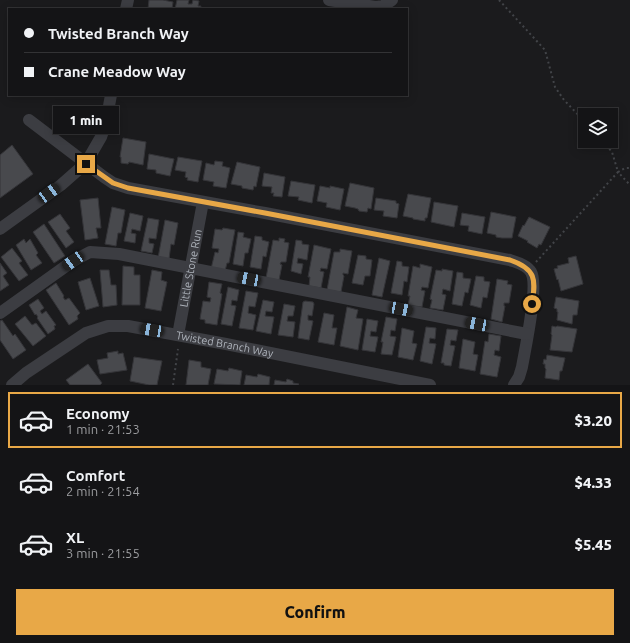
<!DOCTYPE html>
<meta charset="utf-8">
<style>
:root{--surface:#141416;--page:#212123;--text:#f1f3f6;--muted:#9d9ea1;--line:#333335;--accent:#e8a847}
body{margin:0;font-family:Ubuntu,sans-serif;background:var(--page);color:var(--text);height:100vh;display:flex;flex-direction:column;font-size:15px;white-space:nowrap}
*{box-sizing:border-box;margin:0}
p{font-size:13px;color:var(--muted)}
.icon{flex:none;width:22px;height:22px;fill:none;stroke:currentColor;stroke-width:2;stroke-linecap:round;stroke-linejoin:round}
.map{position:relative;height:385px;overflow:hidden}
.details{display:flex;flex-direction:column;background:var(--surface);flex:1}
.details>*{flex:none}
.banner{position:absolute;left:8px;top:8px;width:400px;height:88px;border-radius:0px;box-shadow:0 2px 10px #0003,0 0 0 1px var(--line);display:grid;align-content:center;height:88px;padding:0 16px;background:var(--surface)}
.controls{position:absolute;left:578px;top:108px;display:grid;gap:8px}
.controls a{display:grid;place-items:center;width:40px;height:40px;border-radius:0px;background:var(--surface);box-shadow:0 2px 10px #0003,0 0 0 1px var(--line);font-size:20px}
.end{position:absolute;width:18px;height:18px;margin:-9px;border:5px solid #e8a847;background:#111;box-shadow:0 0 0 2px #111}
.from{border-radius:50%}
.bubble{position:absolute;height:28px;border-radius:0px;background:var(--surface);box-shadow:0 2px 10px #0003,0 0 0 1px var(--line);font-size:13px;font-weight:800;line-height:28px;text-align:center}
.car{position:absolute;width:12px;height:24px;margin:-12px -6px;border-radius:5px;box-shadow:0 0 3px 1px #0007;background:linear-gradient(#222 24%,#8ab4d8 0 40%,#222 0 76%,#8ab4d8 0 86%,#222 0)}
.banner b{display:flex;align-items:center;gap:14px;height:38px;font-size:15px}
.banner b+b{border-top:1px solid var(--line)}
.banner i{width:10px;height:10px;background:var(--text)}
ul{padding:7px 0 0;list-style:none}
li{display:flex;align-items:center;gap:12px;height:56px;margin:0 8px 6px;padding:0 8px;border:2px solid transparent;border-radius:0px}
li div{flex:1}
li b{display:block;font-size:15px}
li em{font-style:normal;font-weight:800}
li.current{border-color:var(--accent)}
li>.icon{width:36px;height:36px;stroke-width:1.5}
.action{display:flex;gap:8px;margin-top:auto;padding:8px 16px}
.action a{flex:1;height:46px;border-radius:0px;background:var(--accent);color:#111;font-size:16px;font-weight:800;line-height:46px;text-align:center}
.map>svg:first-child{display:block}
</style>
<div class="map">
<svg width="630" height="385" viewBox="0 0 630 385">
<rect width="100%" height="100%" fill="#1b1b1d"/>
<!-- building -->
<g fill="#48494d" stroke="#353539">
<polygon points="149,0 163,0 173,2 172,9 148,9"/>
<polygon points="177,0 189,0 188,4 192,4 193,0 199,1 198,6 201,6 200,9 175,9"/>
<polygon points="123,138 146,142 143,165 129,162 128,164 121,163 121,157 120,157"/>
<polygon points="12,145 33,174 0,198 0,155"/>
<polygon points="149,154 174,159 170,176 156,173 156,170 147,169"/>
<polygon points="178,157 202,161 198,182 187,180 188,178 185,177 186,172 175,170"/>
<polygon points="215,161 223,162 222,166 230,168 226,188 213,186 214,182 203,180 206,163 214,165"/>
<polygon points="237,162 260,167 256,187 254,186 253,190 242,188 242,186 231,184"/>
<polygon points="264,173 285,177 282,197 273,196 274,193 271,193 272,187 262,186"/>
<polygon points="291,181 315,185 312,203 298,200 299,197 288,196"/>
<polygon points="350,183 374,188 371,209 368,208 367,212 359,211 358,209 355,208 345,206"/>
<polygon points="320,186 330,188 330,186 344,189 340,210 326,207 327,203 317,201"/>
<polygon points="408,194 431,198 427,218 425,218 425,221 413,219 413,218 403,216"/>
<polygon points="98,198 101,228 96,228 98,238 85,240 80,200"/>
<polygon points="376,198 396,201 396,203 399,204 397,218 383,216 384,211 374,210"/>
<polygon points="434,202 458,206 454,227 431,222"/>
<polygon points="112,207 125,210 121,233 118,233 116,246 105,244"/>
<polygon points="491,212 516,217 512,238 502,238 496,237 496,235 487,233"/>
<polygon points="130,213 143,216 140,231 132,229 131,233 136,234 135,243 124,241"/>
<polygon points="462,213 485,217 482,234 468,231 469,226 460,225"/>
<polygon points="60,214 70,228 66,231 74,242 66,248 48,222"/>
<polygon points="529,217 550,227 541,245 539,244 537,248 527,242 528,241 518,236 523,225 524,226"/>
<polygon points="148,218 159,220 156,239 149,238 149,243 154,244 152,253 141,251"/>
<polygon points="165,220 178,223 174,245 171,244 169,259 158,258"/>
<polygon points="44,224 65,256 54,263 33,232"/>
<polygon points="223,228 235,230 229,263 227,263 225,271 211,269 215,252 218,253 219,249 212,248 215,229 222,230"/>
<polygon points="238,232 244,233 243,237 251,239 248,253 245,253 243,266 233,264"/>
<polygon points="255,236 262,237 262,240 269,242 266,257 263,256 261,269 250,267"/>
<polygon points="279,238 285,239 284,242 289,243 286,262 281,262 280,264 282,265 279,280 266,278 273,240 279,241"/>
<polygon points="24,239 26,243 30,239 38,253 36,255 42,263 31,270 16,245"/>
<polygon points="296,240 302,241 302,244 309,245 307,260 298,258 297,263 303,264 301,274 291,271"/>
<polygon points="314,245 331,249 327,269 321,268 320,271 324,272 321,288 309,286 310,277 308,277"/>
<polygon points="12,248 22,261 19,263 28,275 19,281 1,257"/>
<polygon points="340,249 352,251 348,274 343,273 343,275 344,276 341,292 327,290 334,252 340,252"/>
<polygon points="358,255 366,256 366,259 372,260 370,276 365,276 363,285 352,283"/>
<polygon points="576,256 583,284 561,291 558,279 557,280 554,269 558,268 557,266 569,263 568,258"/>
<polygon points="379,258 390,261 382,297 372,295"/>
<polygon points="397,261 402,262 402,266 409,267 407,282 404,281 402,295 391,293"/>
<polygon points="0,263 7,273 3,276 9,285 0,291"/>
<polygon points="420,264 432,267 428,288 422,287 421,290 425,291 422,307 408,305 410,296 408,296 413,266 420,268"/>
<polygon points="123,266 134,267 134,275 140,275 140,305 122,305"/>
<polygon points="442,269 453,271 450,291 443,289 442,294 446,295 443,310 430,308 432,300 430,299 436,270 442,271"/>
<polygon points="100,270 109,270 111,285 116,285 117,305 103,307"/>
<polygon points="152,270 162,272 161,280 167,282 161,311 145,308"/>
<polygon points="457,272 463,273 463,278 471,279 468,293 465,292 462,306 452,304"/>
<polygon points="476,276 484,277 484,281 490,282 487,298 483,297 481,308 470,305"/>
<polygon points="90,278 99,306 86,310 78,282"/>
<polygon points="497,279 508,281 507,284 512,285 509,303 504,303 504,306 505,306 502,322 491,319"/>
<polygon points="209,282 222,284 220,293 222,294 217,325 205,323 205,320 200,319 203,301 210,302 211,298 207,297"/>
<polygon points="56,283 64,296 63,297 65,300 69,298 80,313 77,316 78,319 69,325 46,290"/>
<polygon points="228,287 239,290 237,301 232,300 231,305 236,306 232,326 221,324"/>
<polygon points="246,291 258,293 255,307 249,306 248,313 256,315 253,330 239,328"/>
<polygon points="556,297 579,301 577,315 573,315 572,324 557,320 558,312 557,312 557,309 554,308"/>
<polygon points="38,299 44,308 40,311 42,314 46,311 56,325 54,326 55,329 48,334 37,318 38,317 36,314 35,315 29,305"/>
<polygon points="263,300 274,302 272,312 266,311 265,316 274,317 271,334 256,331"/>
<polygon points="305,301 313,302 314,304 312,316 308,315 308,320 313,321 309,340 298,338 303,302"/>
<polygon points="284,304 295,306 293,316 288,316 287,321 295,322 293,337 278,335"/>
<polygon points="347,307 358,310 356,318 363,319 358,350 340,346"/>
<polygon points="324,313 334,315 332,328 337,328 334,345 318,342"/>
<polygon points="25,316 32,325 36,323 46,336 33,346 15,324"/>
<polygon points="386,317 397,319 395,331 391,330 390,336 396,337 392,355 381,354 383,342 381,342"/>
<polygon points="367,319 378,321 376,332 371,331 370,336 378,337 375,352 362,350"/>
<polygon points="2,320 13,336 15,334 26,350 13,359 0,340 0,321"/>
<polygon points="552,326 556,327 557,326 577,329 572,352 550,350 552,335 551,334"/>
<polygon points="426,327 436,328 435,339 430,338 429,343 436,344 432,364 420,361"/>
<polygon points="402,328 414,331 412,343 417,344 413,360 398,357"/>
<polygon points="447,329 458,330 456,341 451,340 450,345 455,346 451,366 444,365 444,363 441,363"/>
<polygon points="489,334 501,336 499,351 495,350 494,355 501,357 497,377 480,374 485,341 488,342"/>
<polygon points="463,339 475,342 473,354 478,355 475,371 459,368"/>
<polygon points="118,351 118,354 123,353 127,370 100,374 97,360 108,358 107,353"/>
<polygon points="547,355 565,358 562,371 560,371 559,380 545,378 546,369 545,368 545,364 543,364 544,359 546,360"/>
<polygon points="134,357 162,361 157,385 149,385 130,381"/>
<polygon points="189,360 201,362 201,367 211,369 208,385 186,385"/>
<polygon points="88,364 102,383 100,385 70,385 66,380"/>
<polygon points="229,368 242,371 240,385 214,384 217,369 228,371"/>
<polygon points="258,374 270,377 269,385 244,385 246,375 257,377"/>
<polygon points="287,379 293,381 293,383 299,384 298,385 274,385 275,380 286,382"/>
</g>
<g fill="none" stroke-linecap="round" stroke-linejoin="round">
<!-- path -->
<g stroke="#424448" stroke-width="2" stroke-dasharray="2 3" stroke-linecap="butt">
<polyline points="499,0 545,50 555,87 564,100 585,122"/>
<polyline points="603,141 612,152 618,172 625,168 630,168"/>
<polyline points="536,262 618,172 630,185"/>
<polyline points="173,385 178,349"/>
</g>
<!-- minor -->
<g stroke="#3c3d42" stroke-width="12">
<polyline points="329,0 376,7 383,6 392,0"/>
<polyline points="126,9 128,0"/>
<path d="M29,120L104,177L113,183L128,188L265,213L510,260C518,263 527,265 531,272C539,285 525,350 522,367L519,377L514,385"/>
<polyline points="0,229 61,185 86,163 101,137 106,122 111,95"/>
<polyline points="0,313 73,261 90,252 119,254 527,334"/>
<path id="s1" d="M178,335L203,202"/>
<path id="s2" d="M12,385L26,373L86,333L108,326H128L226,344L430,385"/>
</g>
</g>
<g fill="none" stroke-linecap="round" stroke-linejoin="round">
<!-- route -->
<path stroke="#e8a847" stroke-width="5" d="M86,164L113,183L128,188L265,213L510,260C536,269 536,279 532,304"/>
</g>
<g text-anchor="middle" stroke-width="3.5" stroke-linejoin="round" paint-order="stroke">
<!-- street labels -->
<g font-size="11" fill="#aeb3bb" stroke="#161618">
<text dy="4" stroke="none"><textPath href="#s1" startOffset="68">Little Stone Run</textPath></text>
<text dy="4" stroke="none"><textPath href="#s2" startOffset="232">Twisted Branch Way</textPath></text>
</g>
</g>
</svg>
<div class="controls">
<a><svg class="icon" aria-label="layers" viewBox="0 0 24 24"><path d="M12 4l9 5-9 5-9-5zM3 14l9 5 9-5"/></svg></a>
</div>
<i class="end from" style="left:532px;top:304px"></i>
<i class="end" style="left:86px;top:164px"></i>
<div class="bubble" style="left:53px;top:106px;width:66px">1 min</div>
<i class="car" style="left:49px;top:193px;rotate:54deg"></i>
<i class="car" style="left:73px;top:261px;rotate:235deg"></i>
<i class="car" style="left:249px;top:279px;rotate:281deg"></i>
<i class="car" style="left:401px;top:309px;rotate:101deg"></i>
<i class="car" style="left:477px;top:324px;rotate:281deg"></i>
<i class="car" style="left:152px;top:330px;rotate:280deg"></i>
<div class="banner">
<b><i class="from"></i>Twisted Branch Way</b>
<b><i></i>Crane Meadow Way</b>
</div>
</div>
<section class="details">
<ul>
<li class="current"><svg class="icon" aria-label="car" viewBox="0 0 24 24"><path d="M5 17H2v-5l4-1 3-4h7l3 4 3 1v5h-3M9 17h6M6 11h13"/><circle cx="7" cy="17" r="2"/><circle cx="17" cy="17" r="2"/></svg><div><b>Economy</b><p>1 min · 21:53</p></div><em>$3.20</em></li>
<li><svg class="icon" aria-label="car" viewBox="0 0 24 24"><path d="M5 17H2v-5l4-1 3-4h7l3 4 3 1v5h-3M9 17h6M6 11h13"/><circle cx="7" cy="17" r="2"/><circle cx="17" cy="17" r="2"/></svg><div><b>Comfort</b><p>2 min · 21:54</p></div><em>$4.33</em></li>
<li><svg class="icon" aria-label="car" viewBox="0 0 24 24"><path d="M5 17H2v-5l4-1 3-4h7l3 4 3 1v5h-3M9 17h6M6 11h13"/><circle cx="7" cy="17" r="2"/><circle cx="17" cy="17" r="2"/></svg><div><b>XL</b><p>3 min · 21:55</p></div><em>$5.45</em></li>
</ul>
<div class="action"><a>Confirm</a></div>
</section>
